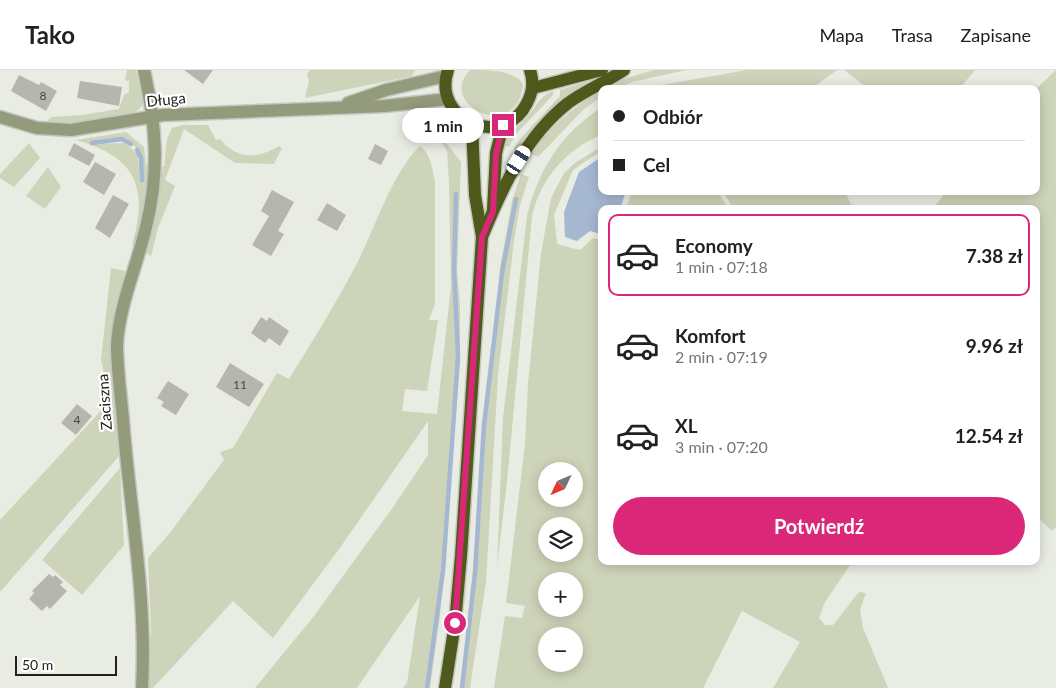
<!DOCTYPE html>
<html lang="pl">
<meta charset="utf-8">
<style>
:root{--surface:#fff;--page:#f2f2f2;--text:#202124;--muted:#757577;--line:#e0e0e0;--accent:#db2777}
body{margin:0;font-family:Lato,sans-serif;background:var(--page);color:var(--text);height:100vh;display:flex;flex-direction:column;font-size:19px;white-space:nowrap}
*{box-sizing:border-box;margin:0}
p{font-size:16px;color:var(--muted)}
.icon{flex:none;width:28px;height:28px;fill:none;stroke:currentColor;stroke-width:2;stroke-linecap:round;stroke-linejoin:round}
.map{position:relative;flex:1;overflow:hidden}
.sheet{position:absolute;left:598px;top:135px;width:442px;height:360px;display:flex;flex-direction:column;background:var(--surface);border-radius:10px;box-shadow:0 2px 12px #0003}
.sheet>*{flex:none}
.hud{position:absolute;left:598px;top:15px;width:442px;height:110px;border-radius:10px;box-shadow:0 2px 12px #0003;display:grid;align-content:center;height:110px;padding:0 15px;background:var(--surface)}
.needle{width:32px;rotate:226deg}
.controls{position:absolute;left:538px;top:392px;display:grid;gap:10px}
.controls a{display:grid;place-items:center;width:45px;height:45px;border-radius:50%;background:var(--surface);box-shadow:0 2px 12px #0003;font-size:25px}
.scale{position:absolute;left:15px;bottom:12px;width:102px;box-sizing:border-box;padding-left:5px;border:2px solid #21221f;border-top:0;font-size:14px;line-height:18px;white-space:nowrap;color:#21221f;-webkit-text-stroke:4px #fff;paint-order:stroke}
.end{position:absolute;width:22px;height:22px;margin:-11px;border:6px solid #db2777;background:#fff;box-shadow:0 0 0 2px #fff}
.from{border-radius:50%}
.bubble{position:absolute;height:35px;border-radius:18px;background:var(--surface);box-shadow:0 2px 12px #0003;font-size:16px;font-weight:700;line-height:35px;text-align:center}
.car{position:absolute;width:15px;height:30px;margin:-15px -8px;border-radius:6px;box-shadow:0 0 4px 1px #0007;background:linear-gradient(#fff 24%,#345 0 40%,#fff 0 76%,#345 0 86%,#fff 0)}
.hud b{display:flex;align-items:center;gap:18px;height:48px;font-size:19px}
.hud b+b{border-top:1px solid var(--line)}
.hud i{width:12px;height:12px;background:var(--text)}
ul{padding:9px 0 0;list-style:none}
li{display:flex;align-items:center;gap:15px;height:82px;margin:0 10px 8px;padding:0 5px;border:2px solid transparent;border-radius:10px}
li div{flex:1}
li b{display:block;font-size:19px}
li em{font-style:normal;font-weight:700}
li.active{border-color:var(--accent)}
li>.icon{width:45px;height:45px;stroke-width:1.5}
.button{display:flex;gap:10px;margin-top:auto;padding:10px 15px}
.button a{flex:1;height:58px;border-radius:30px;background:var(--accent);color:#fff;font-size:20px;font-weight:700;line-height:58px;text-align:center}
header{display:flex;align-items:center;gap:30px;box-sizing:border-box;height:70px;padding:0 25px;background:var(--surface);border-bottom:1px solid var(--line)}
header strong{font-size:24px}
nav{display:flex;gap:28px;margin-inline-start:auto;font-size:18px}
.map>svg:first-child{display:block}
</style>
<header>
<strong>Tako</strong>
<nav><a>Mapa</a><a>Trasa</a><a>Zapisane</a></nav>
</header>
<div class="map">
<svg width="1056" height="618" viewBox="0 0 1056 618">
<rect width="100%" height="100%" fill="#e9ece3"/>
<!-- green -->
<g fill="#cdd4b9" fill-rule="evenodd">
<path d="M127,0H136L139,14H143C144,21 147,30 142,36C132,52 65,54 47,52L51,47L82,45L119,39L124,25L129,22V11L125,10Z"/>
<polygon points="310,0 415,0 412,6 305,28 309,11 307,4"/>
<path d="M470,0C487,0 517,0 523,15C516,74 436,35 470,0Z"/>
<polygon points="654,0 686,0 632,12 617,19 602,19 620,10"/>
<polygon points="747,0 837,0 811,19 639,19"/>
<polygon points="844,0 975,0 959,19 869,19"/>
<polygon points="1056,0 1056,457 1052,461 1036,446 1036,139 932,139 947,121 1036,121 1036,19"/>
<polygon points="589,11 558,35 518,80 514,79 520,69 560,26 560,20"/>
<path d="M601,19V27L584,39L538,87L529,83C551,57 573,38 601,19Z"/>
<path d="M553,21V25L516,64L509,77L504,76C508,61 519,57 528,46C538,35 537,28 553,21Z"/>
<path d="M601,38V65C565,80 541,109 532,146L507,412L497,497L503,348L527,146C538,101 561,63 601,38Z"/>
<polygon points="429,39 438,40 460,71 423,40"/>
<path d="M184,55H208L216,70L220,69C237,90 258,89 279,76L282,78L274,94L235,93L184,59L165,110L175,116L158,158L151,186L145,182L160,97H164L167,69L172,58Z"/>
<path d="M425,55L447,74L461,92L457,200L460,235V291L440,546L430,618H403L407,613L420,526L357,618H255L314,546L391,440L428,385V351L342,475L273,568L233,531L153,618H148L151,559L148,488L169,464L224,390L220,382L233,378L277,303L289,309C312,272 335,235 355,197C375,160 391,104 420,76C431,84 432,99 435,111V234L429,250H438L427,321L405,319L402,341L437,344L451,216L449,114L447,80L441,72L422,56Z"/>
<path d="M126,62L144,77L146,95H150L148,120L136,177L132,176C149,117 136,87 76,70ZM111,68H126C142,81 144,90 144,110H140L138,85L126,73L92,74L93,72Z"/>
<polygon points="29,73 40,88 14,117 0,108 0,104"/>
<path d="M601,77V81L573,100L554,145L557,174L580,180L593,168L601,170V491H853L825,532L819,548L825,555H833L859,522L866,523L860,540L863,558L888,618H773L800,572L742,541L703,618H494L505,546L522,548L525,536L506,533L525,374L528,314L541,183L551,128L564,103L576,92ZM546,401H574V429H546ZM546,456H574V484H546ZM546,511H574V539H546ZM546,566H574V594H546Z"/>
<polygon points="48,97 61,117 45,139 26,126"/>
<polygon points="521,104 529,107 520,135 514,171 498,305 486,512 470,618 461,618 475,480 482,356 497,253 500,197 512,131"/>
<polygon points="632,121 655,121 663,124 664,121 717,121 729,139 626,139"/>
<polygon points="722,121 845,121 853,139 734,139"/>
<polygon points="111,198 125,201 113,266 120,385 0,522 0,450 108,333 109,326 101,290"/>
<polygon points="120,398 124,475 82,525 42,490"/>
</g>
<!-- water -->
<polygon fill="#a6b7d1" points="601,87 601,121 626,121 620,139 601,139 601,164 590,161 577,171 565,167 564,142 579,102"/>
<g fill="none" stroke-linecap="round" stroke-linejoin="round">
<!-- stream -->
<g stroke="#a6b7d1" stroke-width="4.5">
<polyline points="92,73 122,69 131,74"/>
<polyline points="137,80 141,88 142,110"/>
<polyline points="427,618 443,501 458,287 454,199 456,124"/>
<polyline points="462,618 475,503 484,355 502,203 516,129"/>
</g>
</g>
<!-- building -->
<g fill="#b5b7af">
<polygon points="184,0 213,0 203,14"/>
<polygon points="19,5 39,15 41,12 57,21 46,41 11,21"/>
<polygon points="80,11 122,17 119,36 77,28"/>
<polygon points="74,73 95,85 89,96 68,85"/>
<polygon points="375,74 388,81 381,95 368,89"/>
<polygon points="95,92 116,104 104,125 83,112"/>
<polygon points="272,120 294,132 278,161 284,164 271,186 252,175 269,146 261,141"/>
<polygon points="113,125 129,134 110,168 95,158"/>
<polygon points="327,133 346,145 337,161 317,150"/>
<polygon points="261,247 267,251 269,247 289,261 280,276 269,268 265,273 251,263"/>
<polygon points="230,293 264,314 249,337 216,317"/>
<polygon points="168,311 189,324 176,345 161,336 164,332 157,328"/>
<polygon points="77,334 92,346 76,365 61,353"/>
<polygon points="49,504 53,507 55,505 63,512 60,515 67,521 50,539 47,536 42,541 29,529 34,523 32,521"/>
</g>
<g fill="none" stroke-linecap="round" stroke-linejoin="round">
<defs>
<g id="minor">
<polyline points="348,33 386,20 446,6"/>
<polyline points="0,47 37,58 71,60 163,45 385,36 448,29"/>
<path d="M142,618C147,528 130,440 123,350C121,326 117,299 117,275C119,235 137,196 146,157C160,101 156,55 144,0"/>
</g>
<g id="major">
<path d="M448,0C431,50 503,81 527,33C533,22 534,12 530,0"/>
<polyline points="533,18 602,0"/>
<polyline points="493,139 496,83 503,55"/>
<path d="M482,167C502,118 525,67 568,33C586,20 606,12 624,0"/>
<polyline points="445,618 455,553 461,486 482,167 475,125 472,54"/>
</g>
</defs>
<!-- minor casing -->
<use href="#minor" stroke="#c5c8c0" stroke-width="15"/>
<!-- major casing -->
<use href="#major" stroke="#c5c8c0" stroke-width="15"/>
<!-- minor -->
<use href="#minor" stroke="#949b7c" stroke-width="12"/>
<!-- major -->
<use href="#major" stroke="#4f591b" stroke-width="12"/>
</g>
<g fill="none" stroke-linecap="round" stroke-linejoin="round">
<!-- route -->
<polyline stroke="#db2777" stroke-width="6" points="455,553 482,167 493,142 496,84 503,55"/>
</g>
<g text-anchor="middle" stroke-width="4.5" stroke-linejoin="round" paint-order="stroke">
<!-- number labels -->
<g font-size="12" fill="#464743">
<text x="43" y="30">8</text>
<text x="240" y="319">11</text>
<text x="77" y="354">4</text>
</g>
<!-- street labels -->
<g font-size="15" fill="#21221f" stroke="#fff">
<text transform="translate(166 30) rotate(-6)" y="5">Długa</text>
<text transform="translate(105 332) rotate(-94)" y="5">Zaciszna</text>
</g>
</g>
</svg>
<div class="controls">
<a><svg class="needle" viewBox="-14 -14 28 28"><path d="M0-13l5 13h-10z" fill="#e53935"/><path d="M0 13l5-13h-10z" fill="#757577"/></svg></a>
<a><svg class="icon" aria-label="layers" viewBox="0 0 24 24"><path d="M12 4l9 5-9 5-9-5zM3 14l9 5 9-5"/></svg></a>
<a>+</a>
<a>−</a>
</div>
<div class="scale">50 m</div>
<i class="end from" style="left:455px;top:553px"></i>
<i class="end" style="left:503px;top:55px"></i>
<div class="bubble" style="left:402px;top:38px;width:82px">1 min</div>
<i class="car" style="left:519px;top:90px;rotate:32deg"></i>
<div class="hud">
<b><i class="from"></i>Odbiór</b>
<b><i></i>Cel</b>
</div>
<section class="sheet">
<ul>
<li class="active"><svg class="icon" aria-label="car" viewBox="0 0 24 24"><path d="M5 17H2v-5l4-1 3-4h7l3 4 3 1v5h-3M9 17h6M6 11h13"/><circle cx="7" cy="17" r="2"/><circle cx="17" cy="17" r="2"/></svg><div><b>Economy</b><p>1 min · 07:18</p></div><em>7.38 zł</em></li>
<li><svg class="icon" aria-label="car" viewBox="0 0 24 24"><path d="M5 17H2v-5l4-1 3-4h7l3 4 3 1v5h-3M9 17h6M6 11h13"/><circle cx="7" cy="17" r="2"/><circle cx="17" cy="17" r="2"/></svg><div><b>Komfort</b><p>2 min · 07:19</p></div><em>9.96 zł</em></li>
<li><svg class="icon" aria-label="car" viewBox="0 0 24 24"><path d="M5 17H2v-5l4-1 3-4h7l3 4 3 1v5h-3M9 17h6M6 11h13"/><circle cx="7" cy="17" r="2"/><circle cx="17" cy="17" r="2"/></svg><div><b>XL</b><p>3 min · 07:20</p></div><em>12.54 zł</em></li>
</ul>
<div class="button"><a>Potwierdź</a></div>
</section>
</div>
